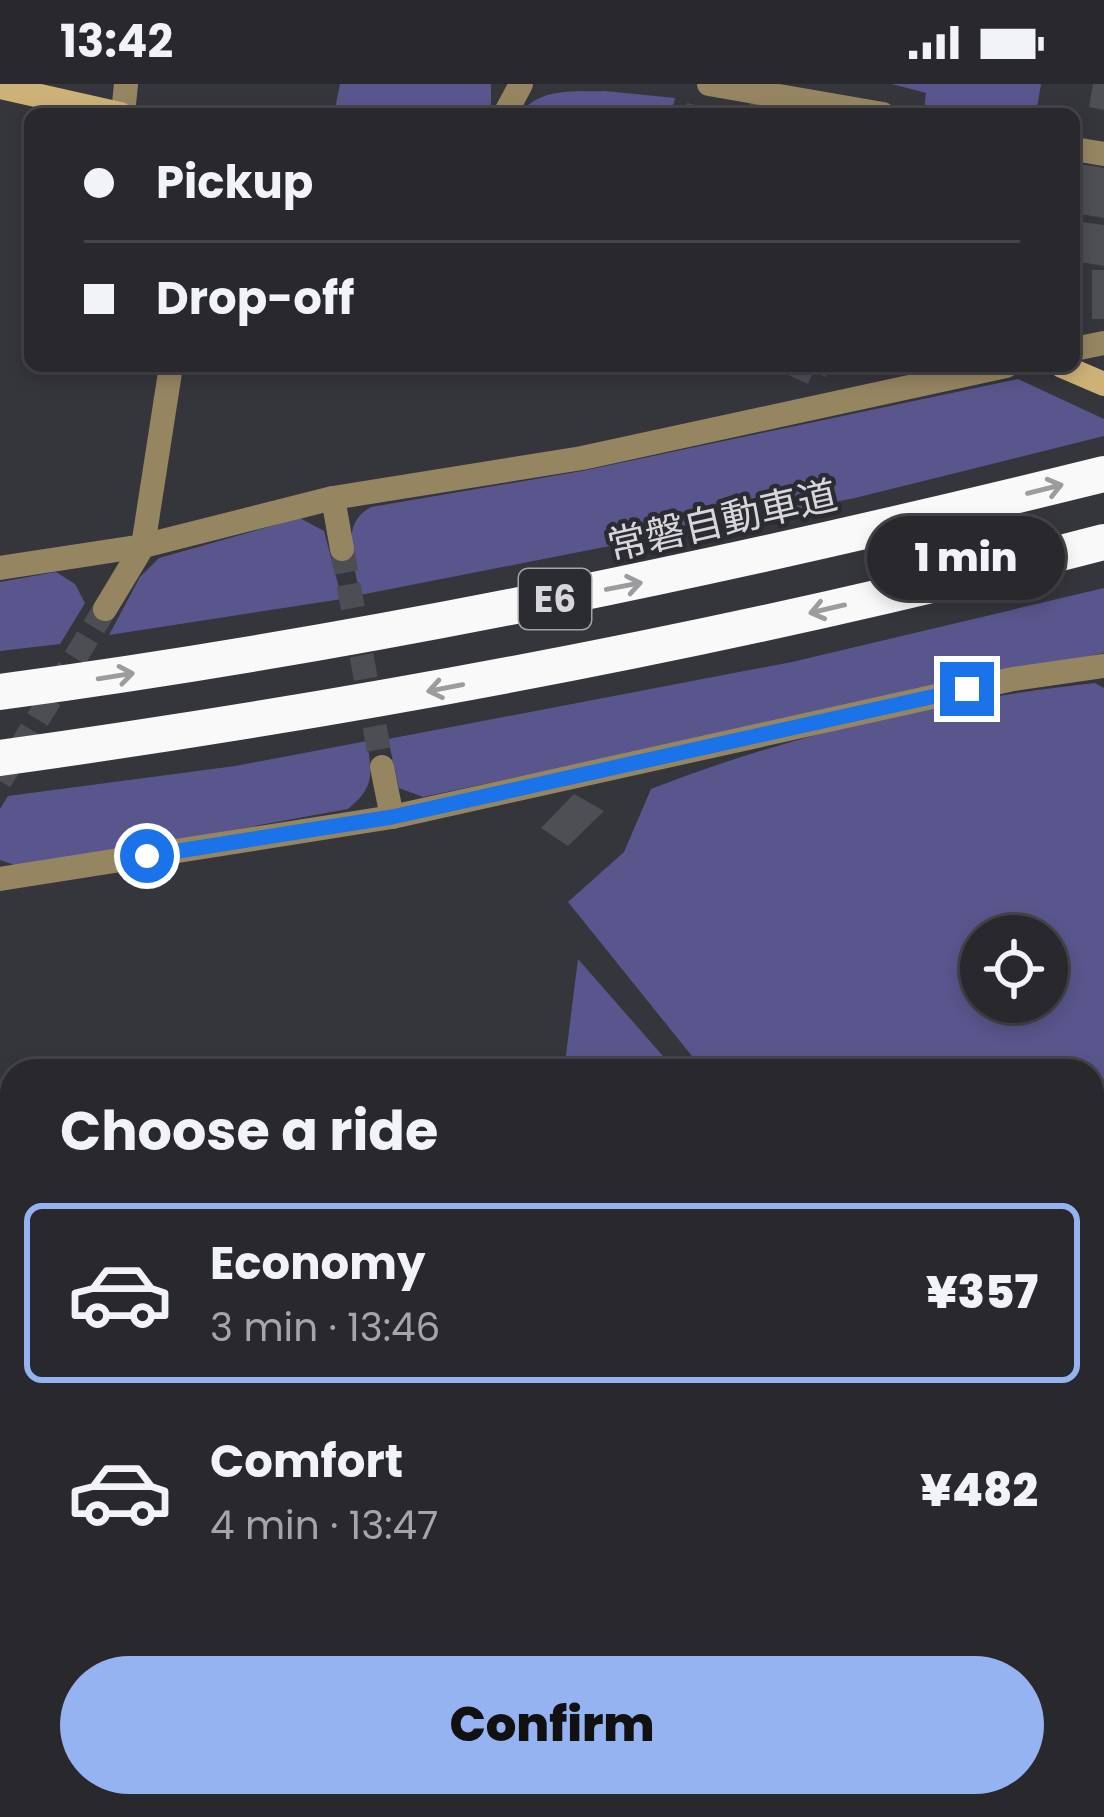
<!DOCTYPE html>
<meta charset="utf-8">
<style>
:root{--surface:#28282d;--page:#343439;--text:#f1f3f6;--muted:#a5a6aa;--line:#444449;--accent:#95b2f1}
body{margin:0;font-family:Poppins,"Noto Sans JP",sans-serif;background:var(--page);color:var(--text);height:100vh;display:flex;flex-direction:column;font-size:45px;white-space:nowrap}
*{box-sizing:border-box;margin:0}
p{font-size:39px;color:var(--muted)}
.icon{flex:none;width:66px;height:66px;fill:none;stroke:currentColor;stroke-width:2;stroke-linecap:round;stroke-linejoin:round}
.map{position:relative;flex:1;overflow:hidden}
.side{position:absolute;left:0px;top:975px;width:1104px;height:759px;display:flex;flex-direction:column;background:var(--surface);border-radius:36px 36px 0 0;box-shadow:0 6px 18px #0003,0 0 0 3px var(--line)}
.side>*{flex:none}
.top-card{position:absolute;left:24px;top:24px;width:1056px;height:264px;border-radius:18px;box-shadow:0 6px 18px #0003,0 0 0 3px var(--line);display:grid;align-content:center;height:264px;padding:0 60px;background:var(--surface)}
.buttons{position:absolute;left:960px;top:831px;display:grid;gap:24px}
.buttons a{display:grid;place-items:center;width:108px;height:108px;border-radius:50%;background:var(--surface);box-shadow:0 6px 18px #0003,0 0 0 3px var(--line);font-size:60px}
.end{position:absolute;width:54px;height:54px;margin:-27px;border:15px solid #1a73e8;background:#fff;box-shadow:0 0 0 6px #fff}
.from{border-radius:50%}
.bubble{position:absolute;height:84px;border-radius:42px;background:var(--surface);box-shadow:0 6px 18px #0003,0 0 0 3px var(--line);font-size:39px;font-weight:800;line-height:84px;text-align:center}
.top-card b{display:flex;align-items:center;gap:42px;height:114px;font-size:45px}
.top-card b+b{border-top:3px solid var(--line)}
.top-card i{width:30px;height:30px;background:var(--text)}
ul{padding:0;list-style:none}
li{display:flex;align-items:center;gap:36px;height:180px;margin:0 24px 18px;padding:0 36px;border:6px solid transparent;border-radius:18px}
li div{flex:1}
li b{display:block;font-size:45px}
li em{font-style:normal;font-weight:800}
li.on{border-color:var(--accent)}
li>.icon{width:108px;height:108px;stroke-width:1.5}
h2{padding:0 60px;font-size:54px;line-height:144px}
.primary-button{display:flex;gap:24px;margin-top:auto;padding:24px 60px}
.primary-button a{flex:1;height:138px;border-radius:72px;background:var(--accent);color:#111;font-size:48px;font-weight:800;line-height:138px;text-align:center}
.status{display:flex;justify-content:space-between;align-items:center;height:84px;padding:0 60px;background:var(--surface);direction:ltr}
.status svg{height:33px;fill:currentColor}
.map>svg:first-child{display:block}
</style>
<div class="status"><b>13:42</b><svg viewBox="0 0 49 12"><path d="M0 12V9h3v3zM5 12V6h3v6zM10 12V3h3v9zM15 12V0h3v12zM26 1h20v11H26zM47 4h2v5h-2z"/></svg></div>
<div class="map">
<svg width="1104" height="1733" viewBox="0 0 1104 1733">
<rect width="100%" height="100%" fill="#35353c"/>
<!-- green -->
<g fill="#59568d" fill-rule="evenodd">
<polygon points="340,0 491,0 491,30 334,30"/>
<polygon points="892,0 1041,0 1036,30 924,27 926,9"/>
<path d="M605,7L675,14L671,30H521C537,3 577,8 605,7Z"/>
<path d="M1018,295L1104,335V352L855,414L360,511C355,481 338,440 371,423L582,387Z"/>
<polygon points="300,434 324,447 342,515 109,551 140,493 159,474"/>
<polygon points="56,488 75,500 85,519 60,560 0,567 0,498"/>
<polygon points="1104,504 1104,569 423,713 399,704 388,655 792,578"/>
<path d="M1095,599L1104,604V1733H984L952,1722H1092V987H704L568,818L624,768L651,705C791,650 946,615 1095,599ZM981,852H1047V918H981Z"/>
<path d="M367,657C372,690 375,703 348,725L23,784L0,776V725L8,712L235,682Z"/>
<polygon points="578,875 676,987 564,987"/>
<polygon points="0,1454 12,1480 12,1593 0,1603"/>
<polygon points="37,1722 113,1722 118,1733 26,1733"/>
<polygon points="720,1722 938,1722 940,1733 721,1733"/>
</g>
<!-- water -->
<polygon fill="#7b76c7" points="0,1282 12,1313 12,1408 0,1382"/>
<!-- building -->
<g fill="#4e4e55">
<polygon points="1093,0 1104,0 1104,26 1089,23"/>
<polygon points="687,19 725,28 724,30 684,30"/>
<polygon points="750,19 780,23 779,30 748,30"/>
<polygon points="1074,79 1104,84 1104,134 1074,129"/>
<polygon points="1074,137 1104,141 1104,182 1074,177"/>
<rect x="1092" y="186" width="12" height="49"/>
<polygon points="792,282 798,283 830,282 826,293 813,288 808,300 788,291"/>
<polygon points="574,710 604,727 568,762 541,744"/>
</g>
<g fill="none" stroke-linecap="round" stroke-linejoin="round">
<!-- street-tunnel -->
<g stroke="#4d4d54" stroke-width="24" stroke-dasharray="24 12" stroke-linecap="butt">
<polyline points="342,465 382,683"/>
<polyline points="0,697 105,525"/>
</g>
<!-- street -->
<g stroke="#968561" stroke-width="24">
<polyline points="709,0 883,30"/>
<polyline points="123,30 126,0"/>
<polyline points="505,30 521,0"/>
<polyline points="1074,65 1104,70"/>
<polyline points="1074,265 1104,259"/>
<polyline points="333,414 342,465"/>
<polyline points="0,484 143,462 333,414 582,374 1006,282"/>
<polyline points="105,525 143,462 171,282"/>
<polyline points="382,683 392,733"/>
<polyline points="0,795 392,733 1013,595 1104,582"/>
<polyline points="0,1225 12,1255"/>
<polyline points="238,1722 243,1733"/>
</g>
<!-- secondary -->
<g stroke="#cdb277" stroke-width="24">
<polyline points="0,3 120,30"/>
<polyline points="1062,282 1104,300"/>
</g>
<!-- highway -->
<g stroke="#f9f9f9" stroke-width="36">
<path d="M0,608C373,558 739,480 1104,390"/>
<path d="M0,674C372,622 740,553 1104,458"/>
</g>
</g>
<!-- one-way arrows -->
<defs><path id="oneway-shaft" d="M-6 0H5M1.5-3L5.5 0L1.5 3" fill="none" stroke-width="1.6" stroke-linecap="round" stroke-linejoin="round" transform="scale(3)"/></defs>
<g stroke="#9c9c9f">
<use href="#oneway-shaft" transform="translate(1045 405) rotate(-14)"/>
<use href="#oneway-shaft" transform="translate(624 502) rotate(-11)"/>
<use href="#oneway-shaft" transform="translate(827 525) rotate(167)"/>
<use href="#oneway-shaft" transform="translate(116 592) rotate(-9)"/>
<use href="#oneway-shaft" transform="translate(445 604) rotate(169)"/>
</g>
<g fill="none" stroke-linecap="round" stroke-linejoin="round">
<!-- route -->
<polyline stroke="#1a73e8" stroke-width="15" points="147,772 392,733 967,605"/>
</g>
<g text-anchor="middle" stroke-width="9" stroke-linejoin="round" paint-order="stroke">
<!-- shield labels -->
<rect fill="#2b2b32" stroke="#a3a3a8" stroke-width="3" x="519" y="485" width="72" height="60" rx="9"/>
<g font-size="36" font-weight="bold" fill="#d7d7db">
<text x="555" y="528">E6</text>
</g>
<!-- street labels -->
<g font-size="39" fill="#d7d7db" stroke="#2b2b32">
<text transform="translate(722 436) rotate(-13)" y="14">常磐自動車道</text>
</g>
</g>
</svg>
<div class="buttons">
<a><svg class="icon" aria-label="locate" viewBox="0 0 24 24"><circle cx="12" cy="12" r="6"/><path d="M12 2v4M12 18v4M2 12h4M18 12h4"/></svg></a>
</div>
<i class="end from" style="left:147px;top:772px"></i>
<i class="end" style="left:967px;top:605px"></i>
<div class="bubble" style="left:867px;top:432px;width:198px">1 min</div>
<div class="top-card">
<b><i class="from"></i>Pickup</b>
<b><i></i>Drop-off</b>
</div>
<section class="side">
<h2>Choose a ride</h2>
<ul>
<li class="on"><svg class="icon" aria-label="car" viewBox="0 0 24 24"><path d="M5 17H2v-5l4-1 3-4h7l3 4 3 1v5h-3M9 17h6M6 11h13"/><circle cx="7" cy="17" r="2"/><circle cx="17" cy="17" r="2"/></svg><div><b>Economy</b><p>3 min · 13:46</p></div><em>¥357</em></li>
<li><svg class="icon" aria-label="car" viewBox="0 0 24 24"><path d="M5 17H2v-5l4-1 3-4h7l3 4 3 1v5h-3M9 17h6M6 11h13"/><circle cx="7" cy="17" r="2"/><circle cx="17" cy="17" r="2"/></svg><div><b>Comfort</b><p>4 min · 13:47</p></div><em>¥482</em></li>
</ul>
<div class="primary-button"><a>Confirm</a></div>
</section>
</div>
